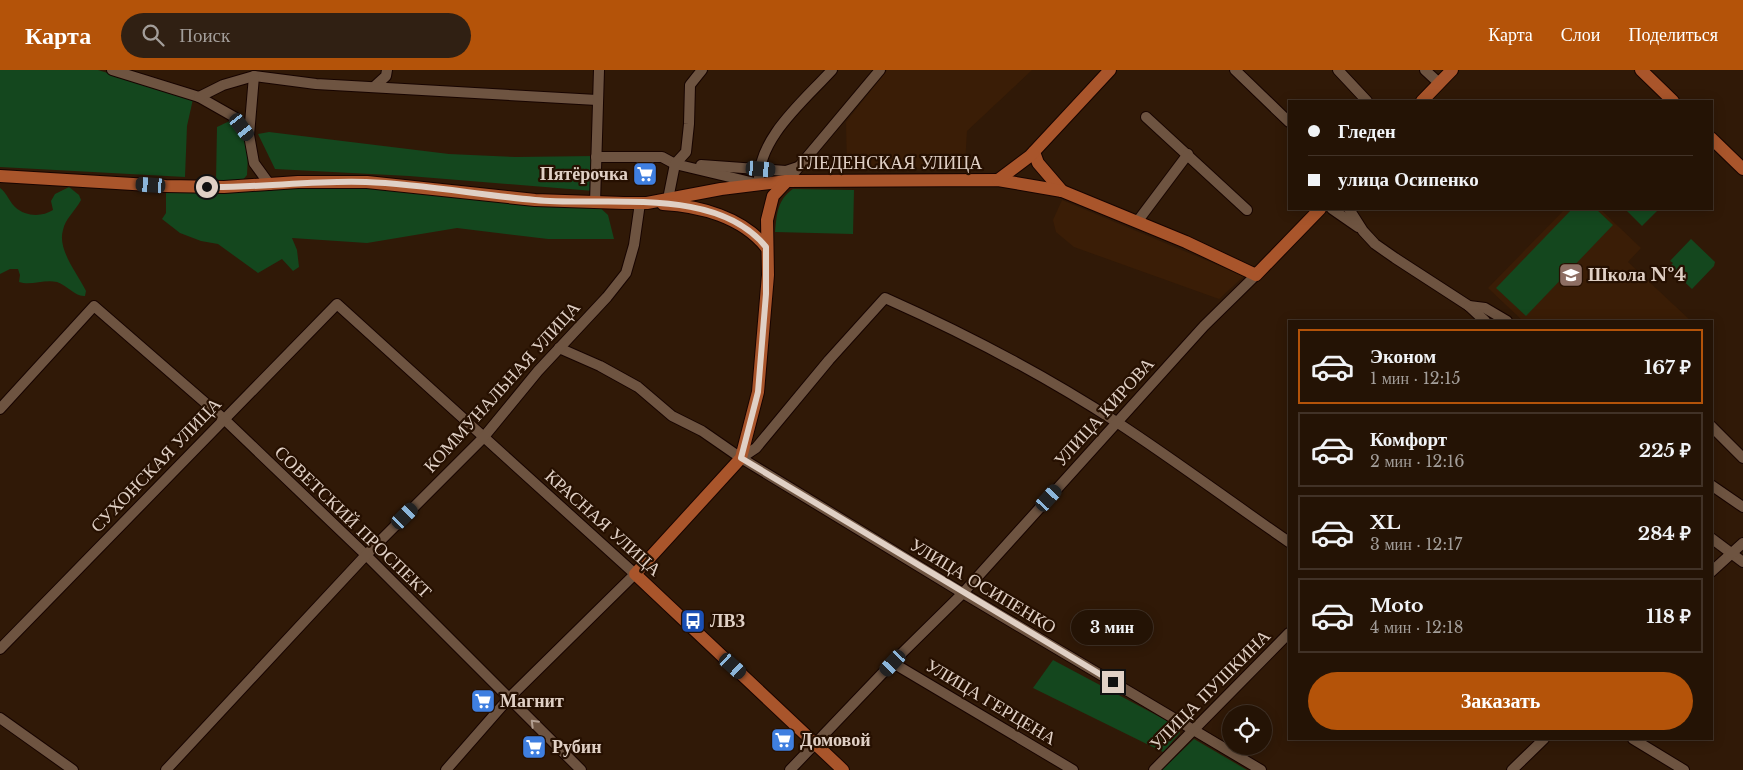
<!DOCTYPE html>
<html lang="ru">
<meta charset="utf-8">
<style>
:root{--surface:#241305;--page:#302013;--text:#f1f3f6;--muted:#a39e9a;--line:#413227;--accent:#b45309}
body{margin:0;font-family:"Libre Baskerville",serif;background:var(--page);color:var(--text);height:100vh;display:flex;flex-direction:column;font-size:19px;white-space:nowrap}
*{box-sizing:border-box;margin:0}
p{font-size:16px;color:var(--muted)}
.icon{flex:none;width:28px;height:28px;fill:none;stroke:currentColor;stroke-width:2;stroke-linecap:round;stroke-linejoin:round}
.map{position:relative;flex:1;overflow:hidden}
.side{position:absolute;left:1288px;top:250px;width:425px;height:420px;display:flex;flex-direction:column;background:var(--surface);border-radius:0px;box-shadow:0 2px 12px #0003,0 0 0 1px var(--line)}
.side>*{flex:none}
.hud{position:absolute;left:1288px;top:30px;width:425px;height:110px;border-radius:0px;box-shadow:0 2px 12px #0003,0 0 0 1px var(--line);display:grid;align-content:center;height:110px;padding:0 20px;background:var(--surface)}
.controls{position:absolute;left:1222px;top:635px;display:grid;gap:10px}
.controls a{display:grid;place-items:center;width:50px;height:50px;border-radius:50%;background:var(--surface);box-shadow:0 2px 12px #0003,0 0 0 1px var(--line);font-size:25px}
.end{position:absolute;width:22px;height:22px;margin:-11px;border:6px solid #e0d0c5;background:#111;box-shadow:0 0 0 2px #111}
.from{border-radius:50%}
.bubble{position:absolute;height:35px;border-radius:18px;background:var(--surface);box-shadow:0 2px 12px #0003,0 0 0 1px var(--line);font-size:16px;font-weight:700;line-height:35px;text-align:center}
.car{position:absolute;width:15px;height:30px;margin:-15px -8px;border-radius:6px;box-shadow:0 0 4px 1px #0007;background:linear-gradient(#222 24%,#8ab4d8 0 40%,#222 0 76%,#8ab4d8 0 86%,#222 0)}
.hud b{display:flex;align-items:center;gap:18px;height:48px;font-size:19px}
.hud b+b{border-top:1px solid var(--line)}
.hud i{width:12px;height:12px;background:var(--text)}
ul{padding:9px 0 0;list-style:none}
li{display:flex;align-items:center;gap:15px;height:75px;margin:0 10px 8px;padding:0 10px;border:2px solid var(--line);border-radius:0px}
li div{flex:1}
li b{display:block;font-size:19px}
li em{font-style:normal;font-weight:700}
li.active{border-color:var(--accent)}
li>.icon{width:45px;height:45px;stroke-width:1.5}
.primary-button{display:flex;gap:10px;margin-top:auto;padding:10px 20px}
.primary-button a{flex:1;height:58px;border-radius:30px;background:var(--accent);color:#fff;font-size:20px;font-weight:700;line-height:58px;text-align:center}
header{display:flex;align-items:center;gap:30px;box-sizing:border-box;height:70px;padding:0 25px;background:var(--accent);color:#fff}
header strong{font-size:24px}
nav{display:flex;gap:28px;margin-inline-start:auto;font-size:18px}
.search{width:350px;height:45px;background:var(--page);display:flex;align-items:center;gap:12px;box-sizing:border-box;padding:0 18px;border-radius:28px;color:var(--muted);font-size:19px}
.map>svg:first-child{display:block}
</style>
<header>
<strong>Карта</strong>
<div class="search"><svg class="icon" aria-label="search" viewBox="0 0 24 24"><circle cx="10" cy="10" r="6"/><path d="M15 15l6 6"/></svg>Поиск</div>
<nav><a>Карта</a><a>Слои</a><a>Поделиться</a></nav>
</header>
<div class="map">
<svg width="1743" height="700" viewBox="0 0 1743 700">
<rect width="100%" height="100%" fill="#301907"/>
<!-- built -->
<g fill="#3a1d06">
<polygon points="887,0 1032,0 967,61 965,94 961,99 847,98 846,52"/>
<polygon points="1062,130 1244,206 1219,229 1074,177 1056,162 1053,150"/>
<polygon points="1565,139 1600,139 1641,178 1628,192 1691,251 1523,251 1488,218"/>
</g>
<!-- green -->
<g fill="#14471e">
<polygon points="0,0 98,0 193,29 187,56 185,107 0,97"/>
<polygon points="236,48 249,65 247,105 242,111 216,111 217,57"/>
<polygon points="269,62 449,84 516,87 595,86 594,121 409,106 275,99 258,64"/>
<polygon points="334,112 595,133 608,145 614,169 548,169 457,158 367,173 292,168 297,180 299,197 293,201 282,189 258,203 218,174 201,171 180,163 162,149 166,143 166,116"/>
<path d="M69,117L79,125L81,130C76,140 65,149 63,160C57,180 78,204 86,221L85,226C75,227 67,215 57,212C44,209 31,216 19,212L20,205L18,199H10L0,204V118C7,123 9,131 15,137C26,147 42,147 53,140L51,131L55,124Z"/>
<path d="M793,119L854,120L853,164L775,162C777,144 777,130 793,119Z"/>
<polygon points="1572,139 1596,139 1613,155 1526,246 1496,218"/>
<polygon points="1625,139 1659,139 1642,156"/>
<polygon points="1691,169 1715,192 1714,196 1692,219 1669,197 1673,193 1670,191"/>
<polygon points="1053,590 1173,654 1178,658 1180,663 1163,682 1033,618"/>
<polygon points="1194,669 1247,700 1162,700"/>
</g>
<g fill="none" stroke-linecap="round" stroke-linejoin="round">
<defs>
<g id="minor">
<polyline points="112,0 199,27 236,48 249,65 254,93 270,115"/>
<polyline points="1235,0 1289,52"/>
<polyline points="1338,0 1367,31"/>
<polyline points="1425,0 1439,13"/>
<polyline points="374,17 386,6 387,0"/>
<polyline points="199,27 223,15 254,6 316,14 597,30"/>
<polyline points="1146,47 1247,140"/>
<polyline points="249,65 254,6"/>
<path d="M596,87H662L675,94L759,114C756,69 805,30 832,0"/>
<polyline points="701,95 786,101 798,97"/>
<polyline points="787,111 880,0"/>
<polyline points="668,129 675,94 686,82 689,54 690,15 702,0"/>
<polyline points="595,133 599,0"/>
<polyline points="1332,139 1358,157"/>
<polyline points="1349,139 1363,161 1375,174 1395,188 1469,236 1485,238 1507,251"/>
<polyline points="1137,152 1188,84"/>
<polyline points="1469,236 1485,251"/>
<polyline points="559,278 600,296 638,317 672,346 702,361 741,388 961,522 1261,700"/>
<polyline points="0,339 94,236 224,349 366,485 581,700"/>
<polyline points="1711,356 1743,388"/>
<path d="M741,388L756,378L829,290L885,228C966,264 1044,305 1118,353C1176,391 1232,433 1289,472"/>
<polyline points="1711,415 1743,437"/>
<polyline points="1711,468 1743,492"/>
<polyline points="1711,502 1743,473"/>
<polyline points="0,579 337,234 635,504 509,628 446,700"/>
<polyline points="893,593 1073,700"/>
<polyline points="0,648 73,700"/>
<polyline points="1633,669 1684,700"/>
<polyline points="166,700 366,485 483,368 538,301 607,227 626,203 634,175 640,133"/>
<polyline points="790,700 897,588 963,523 1204,256 1256,205"/>
<polyline points="1154,700 1289,563"/>
<polyline points="1512,700 1544,669"/>
</g>
<g id="major">
<polyline points="1641,0 1673,31"/>
<polyline points="1422,31 1452,0"/>
<polyline points="1711,68 1743,99"/>
<polyline points="1034,82 1038,93 1062,121"/>
<polyline points="0,106 166,116 224,117 298,112 367,112 535,130 624,133 647,133 721,119 787,111 998,110 1062,121 1186,172 1256,205 1320,139"/>
<polyline points="998,110 1030,86 1110,0"/>
<polyline points="787,111 773,126 767,150 768,205 758,322 741,388 635,504 843,700"/>
<path d="M663,134C700,136 742,147 766,177"/>
</g>
</defs>
<!-- minor casing -->
<use href="#minor" stroke="#170400" stroke-width="12"/>
<!-- major casing -->
<use href="#major" stroke="#170400" stroke-width="14"/>
<!-- minor -->
<use href="#minor" stroke="#6e5441" stroke-width="10"/>
<!-- major -->
<use href="#major" stroke="#a9552b" stroke-width="12"/>
</g>
<!-- one-way arrows -->
<defs><path id="oneway-chevron" d="M-2-3.5L2.5 0L-2 3.5" fill="none" stroke-width="1.6" stroke-linecap="round" stroke-linejoin="round" transform="scale(1.25)"/></defs>
<use stroke="#b29e90" href="#oneway-chevron" transform="translate(534 653) rotate(-135)"/>
<g fill="none" stroke-linecap="round" stroke-linejoin="round">
<!-- route -->
<path stroke="#e0d0c5" stroke-width="6" d="M207,117C260,118 313,110 366,112C423,114 479,125 535,130C606,137 716,115 766,177V224L758,322L741,388L1113,612"/>
</g>
<!-- icons -->
<defs>
<symbol id="supermarket-square" viewBox="-11 -11 22 22"><rect x="-9" y="-9" width="18" height="18" rx="4" fill="#3f7fe0" stroke="#261001"/><path d="M-6-5.5h2.5l.6 2H6L4.5 2H-2.5L-4.4-4H-6ZM-1.5 3.2a1.3 1.3 0 1 0 .1 0ZM3 3.2a1.3 1.3 0 1 0 .1 0Z" fill="#fff"/></symbol>
<symbol id="school-square" viewBox="-11 -11 22 22"><rect x="-9" y="-9" width="18" height="18" rx="4" fill="#8d6e63" stroke="#261001"/><path d="M0-5L7-2L0 1L-7-2ZM-4 1L0 2.5L4 1V4Q0 6-4 4Z" fill="#fff"/></symbol>
<symbol id="bus-square" viewBox="-11 -11 22 22"><rect x="-9" y="-9" width="18" height="18" rx="4" fill="#1a4fb4" stroke="#261001"/><path d="M-5-6H5V4H4V6H2V4H-2V6H-4V4H-5ZM-3.5-4V0h7V-4ZM-3.5 1.2v1.5H-2V1.2ZM2 1.2v1.5H3.5V1.2Z" fill="#fff"/></symbol>
</defs>
<g fill-rule="evenodd">
<use href="#supermarket-square" x="631" y="90" width="28" height="28"/>
<use href="#school-square" x="1557" y="191" width="28" height="28"/>
<use href="#bus-square" x="679" y="537" width="28" height="28"/>
<use href="#supermarket-square" x="469" y="617" width="28" height="28"/>
<use href="#supermarket-square" x="769" y="656" width="28" height="28"/>
<use href="#supermarket-square" x="520" y="663" width="28" height="28"/>
</g>
<g text-anchor="middle" stroke-width="4.5" stroke-linejoin="round" paint-order="stroke">
<!-- street labels -->
<g font-size="18" fill="#e0d0c5" stroke="#261001">
<text x="890" y="99">ГЛЕДЕНСКАЯ УЛИЦА</text>
<text transform="translate(502 317) rotate(-48)" y="6">КОММУНАЛЬНАЯ УЛИЦА</text>
<text transform="translate(1104 342) rotate(-48)" y="6">УЛИЦА КИРОВА</text>
<text transform="translate(156 395) rotate(-46)" y="6">СУХОНСКАЯ УЛИЦА</text>
<text transform="translate(353 452) rotate(44)" y="6">СОВЕТСКИЙ ПРОСПЕКТ</text>
<text transform="translate(603 453) rotate(42)" y="6">КРАСНАЯ УЛИЦА</text>
<text transform="translate(983 516) rotate(31)" y="6">УЛИЦА ОСИПЕНКО</text>
<text transform="translate(1210 620) rotate(-45)" y="6">УЛИЦА ПУШКИНА</text>
<text transform="translate(991 632) rotate(31)" y="6">УЛИЦА ГЕРЦЕНА</text>
</g>
<!-- poi labels -->
<g font-size="18" font-weight="bold" fill="#e0d0c5" stroke="#261001" text-anchor="start">
<text x="628" y="110" text-anchor="end">Пятёрочка</text>
<text x="1588" y="211">Школа №4</text>
<text x="710" y="557">ЛВЗ</text>
<text x="500" y="637">Магнит</text>
<text x="800" y="676">Домовой</text>
<text x="552" y="683">Рубин</text>
</g>
</g>
</svg>
<div class="controls">
<a><svg class="icon" aria-label="locate" viewBox="0 0 24 24"><circle cx="12" cy="12" r="6"/><path d="M12 2v4M12 18v4M2 12h4M18 12h4"/></svg></a>
</div>
<i class="end from" style="left:207px;top:117px"></i>
<i class="end" style="left:1113px;top:612px"></i>
<div class="bubble" style="left:1071px;top:540px;width:82px">3 мин</div>
<i class="car" style="left:242px;top:57px;rotate:143deg"></i>
<i class="car" style="left:761px;top:99px;rotate:95deg"></i>
<i class="car" style="left:151px;top:115px;rotate:274deg"></i>
<i class="car" style="left:1049px;top:428px;rotate:42deg"></i>
<i class="car" style="left:405px;top:446px;rotate:45deg"></i>
<i class="car" style="left:893px;top:593px;rotate:223deg"></i>
<i class="car" style="left:733px;top:596px;rotate:132deg"></i>
<div class="hud">
<b><i class="from"></i>Гледен</b>
<b><i></i>улица Осипенко</b>
</div>
<section class="side">
<ul>
<li class="active"><svg class="icon" aria-label="car" viewBox="0 0 24 24"><path d="M5 17H2v-5l4-1 3-4h7l3 4 3 1v5h-3M9 17h6M6 11h13"/><circle cx="7" cy="17" r="2"/><circle cx="17" cy="17" r="2"/></svg><div><b>Эконом</b><p>1 мин · 12:15</p></div><em>167 ₽</em></li>
<li><svg class="icon" aria-label="car" viewBox="0 0 24 24"><path d="M5 17H2v-5l4-1 3-4h7l3 4 3 1v5h-3M9 17h6M6 11h13"/><circle cx="7" cy="17" r="2"/><circle cx="17" cy="17" r="2"/></svg><div><b>Комфорт</b><p>2 мин · 12:16</p></div><em>225 ₽</em></li>
<li><svg class="icon" aria-label="car" viewBox="0 0 24 24"><path d="M5 17H2v-5l4-1 3-4h7l3 4 3 1v5h-3M9 17h6M6 11h13"/><circle cx="7" cy="17" r="2"/><circle cx="17" cy="17" r="2"/></svg><div><b>XL</b><p>3 мин · 12:17</p></div><em>284 ₽</em></li>
<li><svg class="icon" aria-label="car" viewBox="0 0 24 24"><path d="M5 17H2v-5l4-1 3-4h7l3 4 3 1v5h-3M9 17h6M6 11h13"/><circle cx="7" cy="17" r="2"/><circle cx="17" cy="17" r="2"/></svg><div><b>Moto</b><p>4 мин · 12:18</p></div><em>118 ₽</em></li>
</ul>
<div class="primary-button"><a>Заказать</a></div>
</section>
</div>
